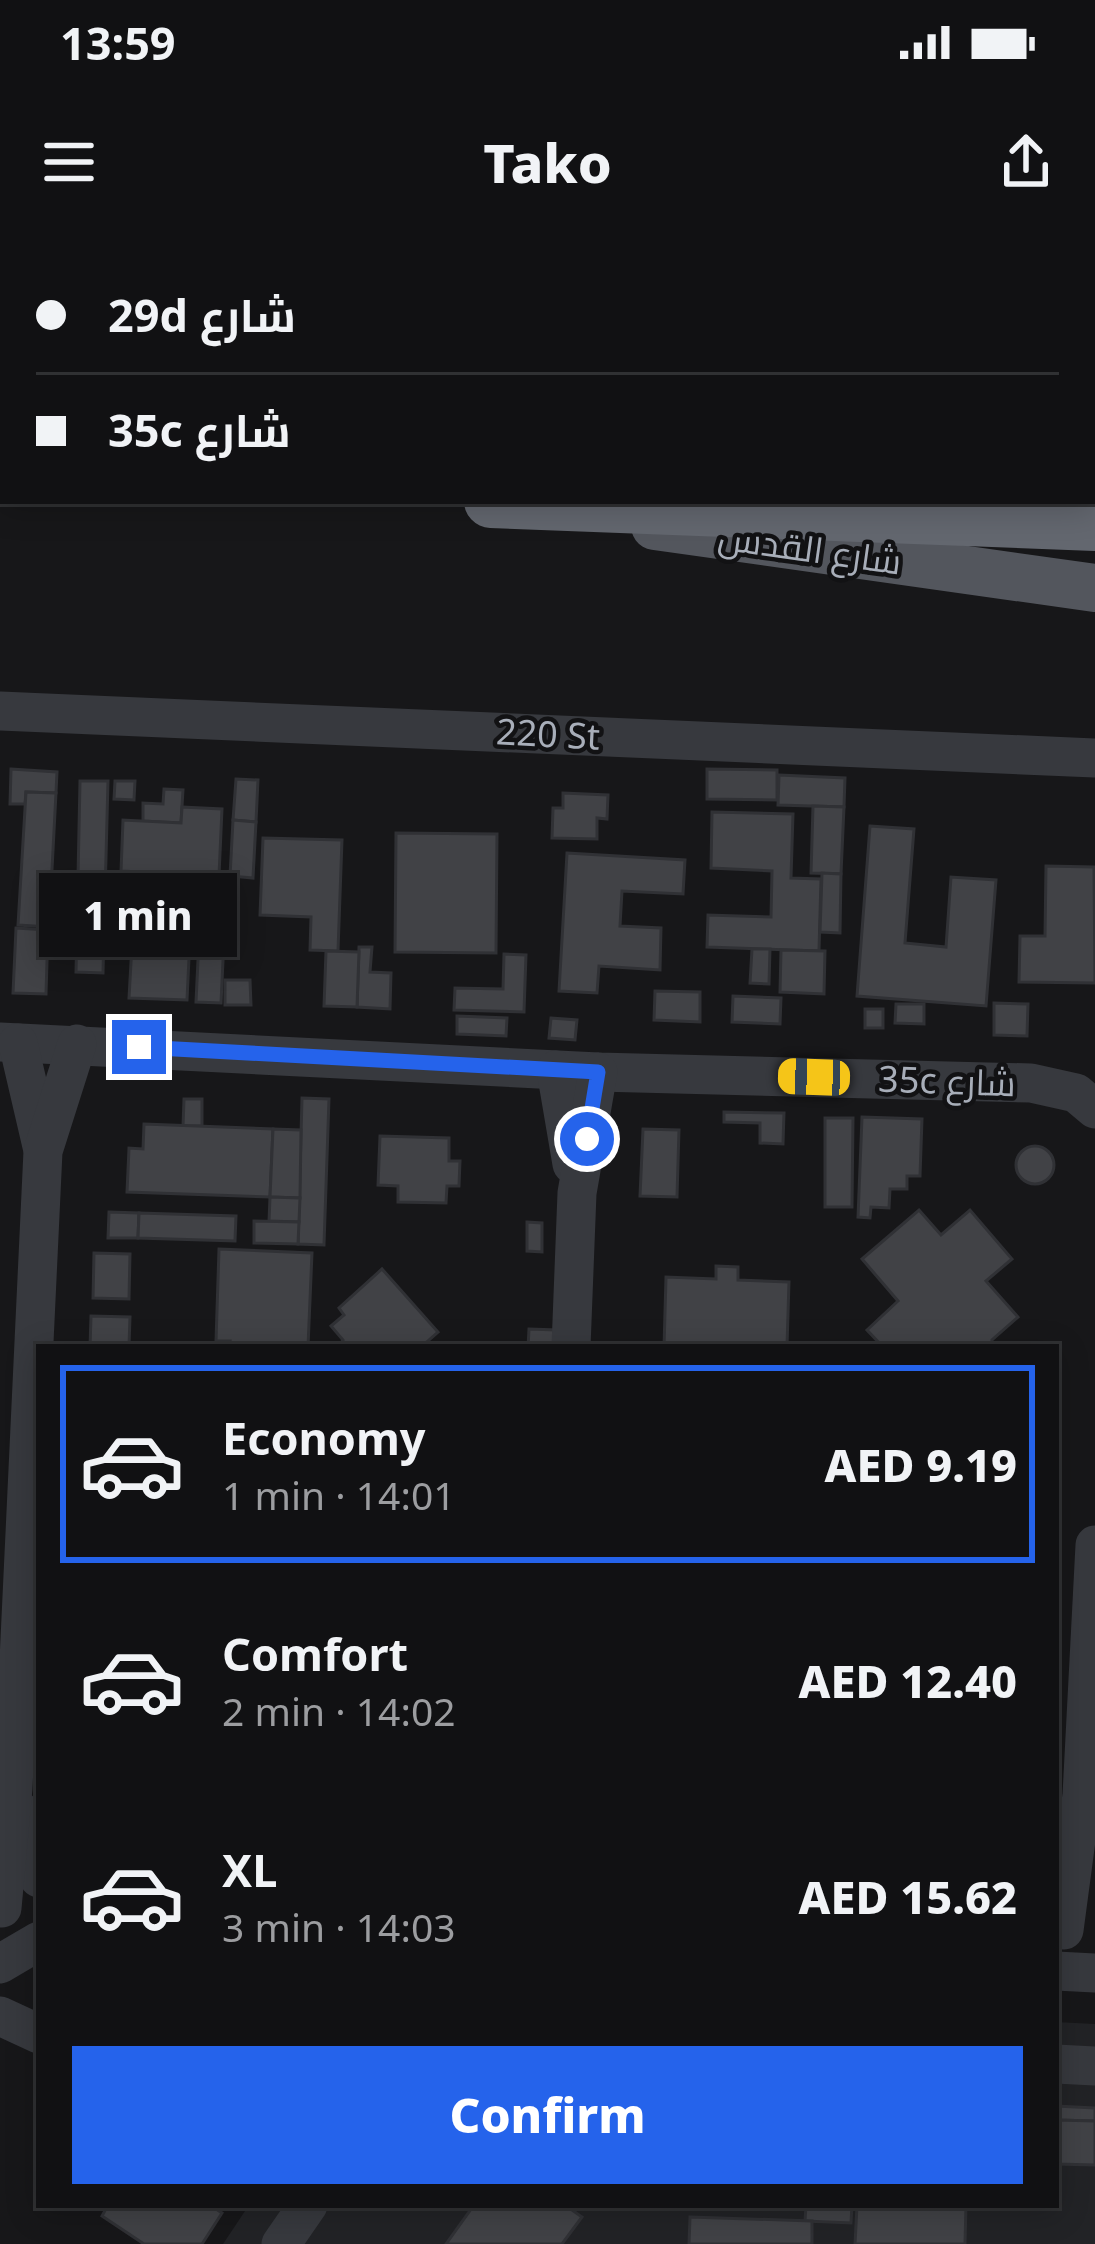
<!DOCTYPE html>
<meta charset="utf-8">
<style>
:root{--surface:#111113;--page:#1a1a1c;--text:#f1f3f6;--muted:#9c9da0;--line:#303133;--accent:#2563eb}
body{margin:0;font-family:"Noto Sans",Cairo,sans-serif;background:var(--page);color:var(--text);height:100vh;display:flex;flex-direction:column;font-size:45px;white-space:nowrap}
*{box-sizing:border-box;margin:0}
p{font-size:39px;color:var(--muted)}
.icon{flex:none;width:66px;height:66px;fill:none;stroke:currentColor;stroke-width:2;stroke-linecap:round;stroke-linejoin:round}
.map{position:relative;flex:1;overflow:hidden}
.panel{position:absolute;left:36px;top:1104px;width:1023px;height:864px;display:flex;flex-direction:column;background:var(--surface);border-radius:0px;box-shadow:0 6px 30px #0003,0 0 0 3px var(--line)}
.panel>*{flex:none}
.top-card{position:absolute;left:0px;top:0px;width:1095px;height:264px;box-shadow:0 6px 30px #0003,0 0 0 3px var(--line);display:grid;align-content:center;height:264px;padding:0 36px;background:var(--surface)}
.end{position:absolute;width:54px;height:54px;margin:-27px;border:15px solid #2563eb;background:#fff;box-shadow:0 0 0 6px #fff}
.from{border-radius:50%}
.bubble{position:absolute;height:84px;border-radius:0px;background:var(--surface);box-shadow:0 6px 30px #0003,0 0 0 3px var(--line);font-size:39px;font-weight:800;line-height:84px;text-align:center}
.car{position:absolute;width:36px;height:72px;margin:-36px -18px;border-radius:15px;box-shadow:0 0 9px 3px #0007;background:linear-gradient(#f5c518 24%,#345 0 40%,#f5c518 0 76%,#345 0 86%,#f5c518 0)}
.top-card b{display:flex;align-items:center;gap:42px;height:114px;font-size:45px}
.top-card b+b{border-top:3px solid var(--line)}
.top-card i{width:30px;height:30px;background:var(--text)}
ul{padding:21px 0 0;list-style:none}
li{display:flex;align-items:center;gap:36px;height:198px;margin:0 24px 18px;padding:0 12px;border:6px solid transparent;border-radius:0px}
li div{flex:1}
li b{display:block;font-size:45px}
li em{font-style:normal;font-weight:800}
li.current{border-color:var(--accent)}
li>.icon{width:108px;height:108px;stroke-width:1.5}
.primary-button{display:flex;gap:24px;margin-top:auto;padding:24px 36px}
.primary-button a{flex:1;height:138px;border-radius:0px;background:var(--accent);color:#fff;font-size:48px;font-weight:800;line-height:138px;text-align:center}
.status{display:flex;justify-content:space-between;align-items:center;height:84px;padding:0 60px;background:var(--surface);direction:ltr}
.status svg{height:33px;fill:currentColor}
header{display:flex;justify-content:space-between;align-items:center;height:156px;padding:0 36px;background:var(--surface);font-size:54px;font-weight:800}
.map>svg:first-child{display:block}
</style>
<div class="status"><b>13:59</b><svg viewBox="0 0 49 12"><path d="M0 12V9h3v3zM5 12V6h3v6zM10 12V3h3v9zM15 12V0h3v12zM26 1h20v11H26zM47 4h2v5h-2z"/></svg></div>
<header><svg class="icon" aria-label="menu" viewBox="0 0 24 24"><path d="M4 6h16M4 12h16M4 18h16"/></svg>Tako<svg class="icon" aria-label="share" viewBox="0 0 24 24"><path d="M12 15V3M7 8l5-5 5 5M5 13v7h14v-7"/></svg></header>
<div class="map">
<svg width="1095" height="2004" viewBox="0 0 1095 2004">
<rect width="100%" height="100%" fill="#171719"/>
<!-- built -->
<polygon fill="#222326" points="1056,1782 1095,1784 1095,2004 223,2004 249,1965 1056,1965"/>
<!-- building -->
<g fill="#414246" stroke="#303135" stroke-width="3">
<polygon points="11,529 57,532 56,553 26,552 25,564 10,564"/>
<polygon points="707,529 777,530 777,560 707,559"/>
<polygon points="779,535 845,538 844,567 778,565"/>
<polygon points="236,539 258,540 256,582 233,580"/>
<polygon points="80,541 108,541 103,733 76,732"/>
<polygon points="115,541 135,541 134,560 114,559"/>
<polygon points="164,549 183,550 181,583 143,581 143,563 163,564"/>
<polygon points="26,552 56,553 49,687 18,685"/>
<polygon points="563,553 608,555 607,579 597,578 597,599 552,598 553,568 563,568"/>
<polygon points="813,566 844,567 841,634 811,633"/>
<polygon points="182,567 222,569 219,636 121,631 123,580 181,583"/>
<polygon points="712,572 793,574 791,638 821,639 819,711 707,707 708,675 771,677 772,631 711,628"/>
<polygon points="233,580 256,582 253,638 230,636"/>
<polygon points="870,586 914,589 905,703 946,707 951,637 996,640 986,766 857,756"/>
<polygon points="396,593 497,594 496,713 395,712"/>
<polygon points="263,598 342,600 338,711 310,710 311,677 260,675"/>
<polygon points="567,613 685,620 683,654 622,651 620,686 661,688 660,730 599,726 597,753 559,751"/>
<polygon points="1046,626 1094,627 1095,743 1019,742 1020,696 1045,696"/>
<polygon points="136,632 193,635 187,760 129,758"/>
<polygon points="822,633 841,634 840,693 820,692"/>
<polygon points="202,635 227,637 221,763 196,762"/>
<polygon points="16,688 48,690 46,754 13,753"/>
<polygon points="359,707 372,707 370,732 391,733 390,769 357,767"/>
<polygon points="752,709 770,709 769,744 750,743"/>
<polygon points="781,710 825,711 824,754 780,752"/>
<polygon points="326,711 359,712 357,767 324,766"/>
<polygon points="504,714 526,715 524,772 454,770 455,748 503,749"/>
<polygon points="225,740 250,740 251,765 225,765"/>
<polygon points="655,751 700,752 700,782 654,780"/>
<polygon points="733,756 781,758 780,784 732,782"/>
<polygon points="994,763 1028,764 1027,796 994,795"/>
<polygon points="896,764 924,764 924,784 895,783"/>
<rect x="865" y="769" width="18" height="19"/>
<polygon points="457,776 507,778 506,796 457,794"/>
<polygon points="551,778 577,780 575,800 549,798"/>
<polygon points="302,858 329,859 324,1005 298,1004"/>
<polygon points="184,859 202,859 202,886 183,886"/>
<polygon points="724,872 784,873 783,904 760,903 760,883 724,882"/>
<polygon points="862,877 922,879 920,936 907,936 907,949 890,949 889,968 871,967 870,978 858,977"/>
<polygon points="825,878 853,878 852,967 825,967"/>
<polygon points="144,884 273,889 270,957 127,952 129,908 143,909"/>
<polygon points="273,889 301,890 300,958 270,957"/>
<polygon points="643,889 679,890 677,957 640,956"/>
<polygon points="380,896 449,898 449,921 460,921 459,946 447,946 446,963 398,962 398,946 378,945"/>
<circle cx="1035" cy="925" r="19"/>
<polygon points="270,957 300,958 299,982 269,981"/>
<polygon points="919,970 941,995 970,970 1012,1019 986,1041 1018,1077 992,1100 992,1107 883,1107 867,1090 898,1061 862,1019"/>
<polygon points="109,972 139,973 138,998 108,998"/>
<polygon points="139,973 236,976 235,1001 138,998"/>
<polygon points="254,981 299,982 298,1004 254,1003"/>
<polygon points="527,982 542,983 542,1012 527,1011"/>
<polygon points="219,1009 312,1013 308,1107 229,1107 230,1101 216,1101"/>
<polygon points="94,1013 130,1014 129,1059 93,1058"/>
<polygon points="716,1026 738,1027 738,1040 789,1042 787,1107 664,1107 666,1037 716,1039"/>
<polygon points="382,1029 438,1092 421,1107 338,1107 343,1100 331,1086 344,1075 339,1068"/>
<polygon points="91,1076 130,1077 129,1107 90,1107"/>
<polygon points="529,1089 557,1090 557,1107 528,1107"/>
<polygon points="1056,1866 1095,1868 1095,1881 1056,1880"/>
<polygon points="1056,1880 1095,1881 1095,1925 1056,1924"/>
<polygon points="108,1965 210,1965 222,1973 202,2004 144,2004 102,1976"/>
<polygon points="474,1965 565,1965 582,1977 562,2004 446,2004"/>
<polygon points="806,1965 852,1965 851,1983 805,1981"/>
<polygon points="857,1965 966,1965 965,2004 855,2004"/>
<polygon points="690,1977 812,1981 812,2004 689,2004"/>
</g>
<g fill="none" stroke-linecap="round" stroke-linejoin="round">
<!-- minor -->
<g stroke="#37393e" stroke-width="39">
<polyline points="0,471 1095,518"/>
<polyline points="0,802 598,832 1031,843 1076,853 1095,869"/>
<polyline points="18,803 42,906"/>
<polyline points="556,830 572,924"/>
<polyline points="571,1107 577,953 598,832"/>
<polyline points="18,1569 39,1638"/>
<polyline points="2,1668 13,1548 43,911 77,804"/>
<polyline points="1064,1690 1082,1555 1095,1305"/>
<polyline points="0,1724 39,1701"/>
<polyline points="1056,1731 1095,1733"/>
<polyline points="0,1776 39,1794"/>
<polyline points="1056,1824 1095,1826"/>
<polyline points="281,2004 308,1965"/>
</g>
<!-- major -->
<polyline stroke="#53565d" stroke-width="48" points="655,286 1095,348"/>
<!-- highway -->
<g stroke="#63676f" stroke-width="54">
<polyline points="676,0 702,3"/>
<polyline points="0,43 3,43"/>
<polyline points="1092,48 1095,48"/>
<polyline points="1092,181 1095,181"/>
<polyline points="0,221 3,221"/>
<polyline points="491,261 1095,284"/>
</g>
</g>
<g fill="none" stroke-linecap="round" stroke-linejoin="round">
<!-- route -->
<polyline stroke="#2563eb" stroke-width="15" points="139,807 598,832 587,899"/>
</g>
<g text-anchor="middle" stroke-width="9" stroke-linejoin="round" paint-order="stroke">
<!-- street labels -->
<g font-size="36" fill="#a8aeb9" stroke="#121214">
<text transform="translate(810 309) rotate(8)" y="13">شارع القدس</text>
<text transform="translate(548 494) rotate(3)" y="13">220 St</text>
<text transform="translate(947 841) rotate(2)" y="13">35c شارع</text>
</g>
</g>
</svg>
<i class="end from" style="left:587px;top:899px"></i>
<i class="end" style="left:139px;top:807px"></i>
<div class="bubble" style="left:39px;top:633px;width:198px">1 min</div>
<i class="car" style="left:814px;top:837px;rotate:272deg"></i>
<div class="top-card">
<b><i class="from"></i>29d شارع</b>
<b><i></i>35c شارع</b>
</div>
<section class="panel">
<ul>
<li class="current"><svg class="icon" aria-label="car" viewBox="0 0 24 24"><path d="M5 17H2v-5l4-1 3-4h7l3 4 3 1v5h-3M9 17h6M6 11h13"/><circle cx="7" cy="17" r="2"/><circle cx="17" cy="17" r="2"/></svg><div><b>Economy</b><p>1 min · 14:01</p></div><em>AED 9.19</em></li>
<li><svg class="icon" aria-label="car" viewBox="0 0 24 24"><path d="M5 17H2v-5l4-1 3-4h7l3 4 3 1v5h-3M9 17h6M6 11h13"/><circle cx="7" cy="17" r="2"/><circle cx="17" cy="17" r="2"/></svg><div><b>Comfort</b><p>2 min · 14:02</p></div><em>AED 12.40</em></li>
<li><svg class="icon" aria-label="car" viewBox="0 0 24 24"><path d="M5 17H2v-5l4-1 3-4h7l3 4 3 1v5h-3M9 17h6M6 11h13"/><circle cx="7" cy="17" r="2"/><circle cx="17" cy="17" r="2"/></svg><div><b>XL</b><p>3 min · 14:03</p></div><em>AED 15.62</em></li>
</ul>
<div class="primary-button"><a>Confirm</a></div>
</section>
</div>
